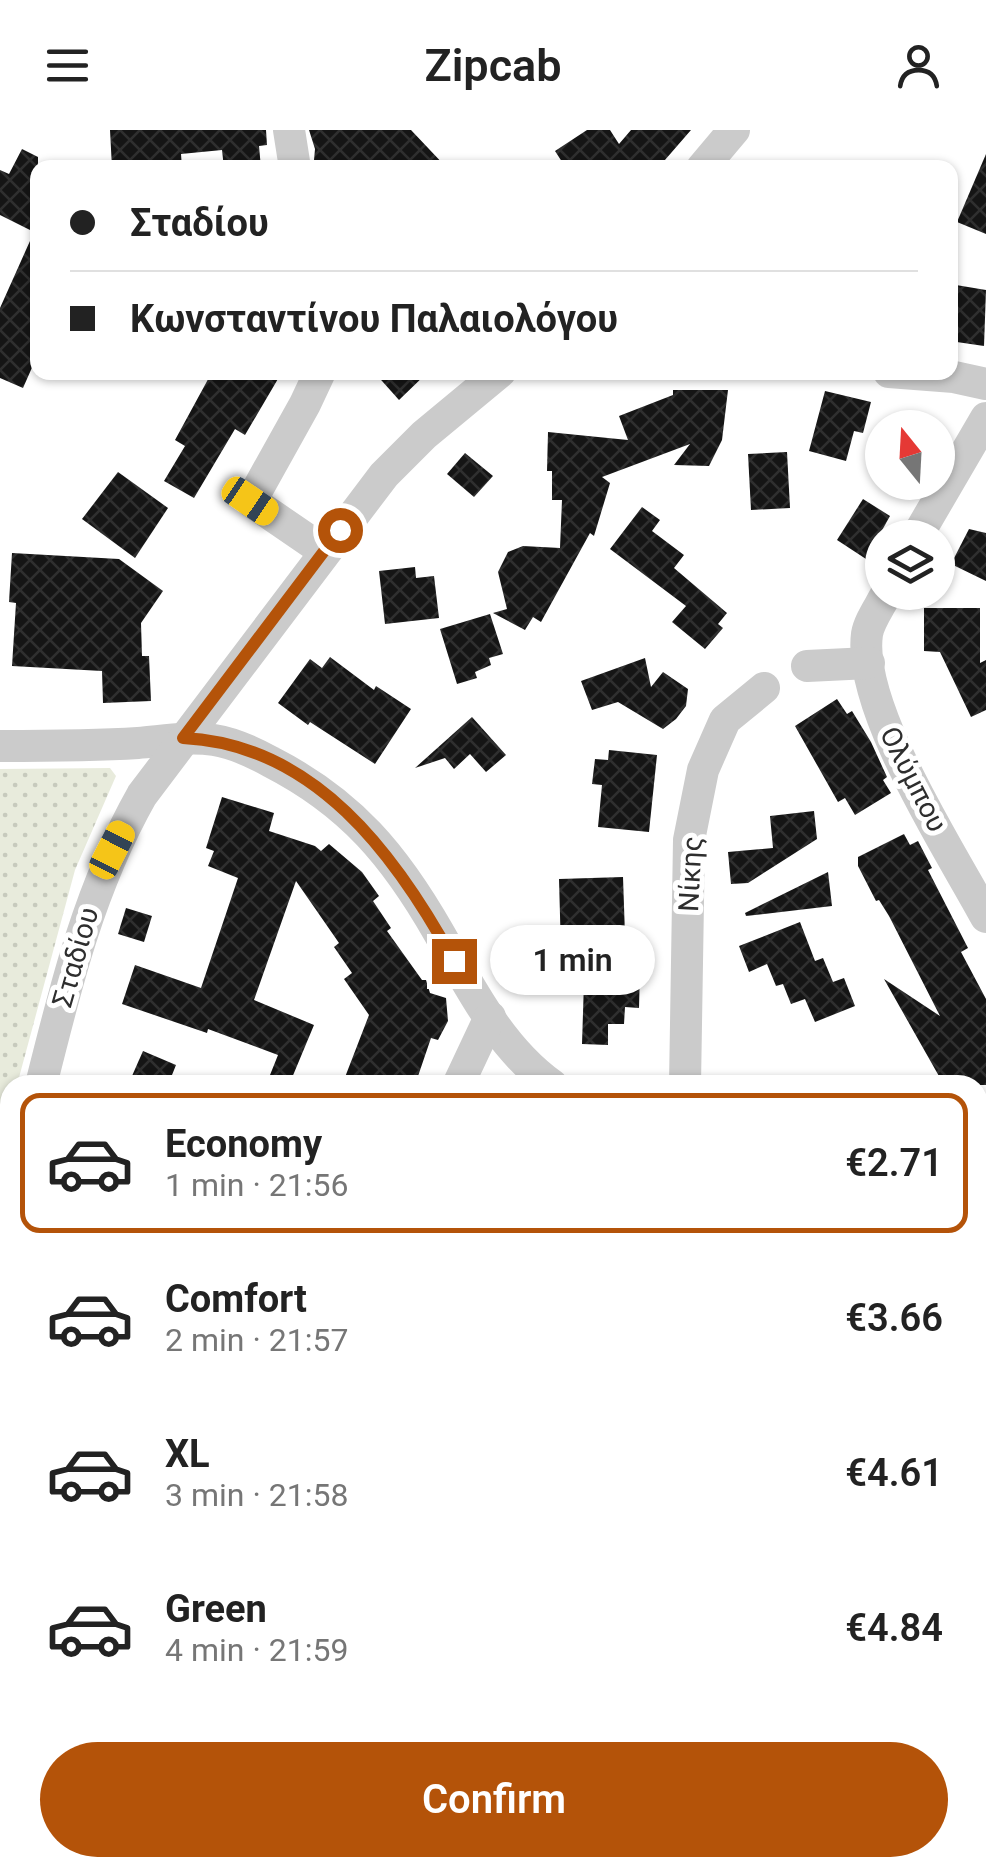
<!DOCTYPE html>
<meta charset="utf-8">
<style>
:root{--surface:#fff;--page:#f6f6f6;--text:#222;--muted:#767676;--line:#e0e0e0;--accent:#b45309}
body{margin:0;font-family:Roboto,sans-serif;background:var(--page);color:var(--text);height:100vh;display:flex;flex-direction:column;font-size:38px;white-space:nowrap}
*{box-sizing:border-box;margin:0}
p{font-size:32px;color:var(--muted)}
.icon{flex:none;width:55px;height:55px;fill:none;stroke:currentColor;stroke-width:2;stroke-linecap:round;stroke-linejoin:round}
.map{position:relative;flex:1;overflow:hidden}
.drawer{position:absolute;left:0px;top:945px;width:988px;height:802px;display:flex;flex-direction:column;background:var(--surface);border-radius:30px 30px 0 0;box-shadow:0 2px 8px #0004}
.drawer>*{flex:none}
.banner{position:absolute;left:30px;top:30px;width:928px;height:220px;border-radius:20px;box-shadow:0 2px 8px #0004;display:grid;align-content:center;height:220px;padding:0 40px;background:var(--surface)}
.needle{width:65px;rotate:342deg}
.fabs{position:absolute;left:865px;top:280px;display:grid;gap:20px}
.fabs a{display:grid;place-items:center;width:90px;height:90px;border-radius:50%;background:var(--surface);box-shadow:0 2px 8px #0004;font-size:50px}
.end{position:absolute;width:45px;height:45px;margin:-22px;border:12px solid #b45309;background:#fff;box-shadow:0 0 0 5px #fff}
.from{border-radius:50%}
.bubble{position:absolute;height:70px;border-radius:35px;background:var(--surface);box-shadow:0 2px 8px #0004;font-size:32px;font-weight:600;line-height:70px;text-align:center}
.car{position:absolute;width:30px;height:60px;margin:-30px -15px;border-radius:12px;box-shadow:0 0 8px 2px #0007;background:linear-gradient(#f5c518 24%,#345 0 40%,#f5c518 0 76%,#345 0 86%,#f5c518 0)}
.banner b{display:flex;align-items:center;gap:35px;height:95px;font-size:38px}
.banner b+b{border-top:2px solid var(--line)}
.banner i{width:25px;height:25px;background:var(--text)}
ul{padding:18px 0 0;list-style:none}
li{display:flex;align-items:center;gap:30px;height:140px;margin:0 20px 15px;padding:0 20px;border:5px solid transparent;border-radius:20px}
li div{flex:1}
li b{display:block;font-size:38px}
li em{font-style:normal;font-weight:600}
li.current{border-color:var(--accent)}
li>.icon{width:90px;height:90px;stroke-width:1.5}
.primary-button{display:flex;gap:20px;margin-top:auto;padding:20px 40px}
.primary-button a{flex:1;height:115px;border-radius:60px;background:var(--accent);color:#fff;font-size:40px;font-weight:600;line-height:115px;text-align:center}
header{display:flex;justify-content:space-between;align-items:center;height:130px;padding:0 40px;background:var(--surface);font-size:45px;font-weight:600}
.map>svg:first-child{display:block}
</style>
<header><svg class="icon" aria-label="menu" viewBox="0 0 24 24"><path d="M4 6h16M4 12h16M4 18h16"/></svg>Zipcab<svg class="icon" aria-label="person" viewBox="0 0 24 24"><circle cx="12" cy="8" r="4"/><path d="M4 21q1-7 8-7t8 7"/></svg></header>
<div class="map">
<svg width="986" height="1746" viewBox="0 0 986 1746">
<defs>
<pattern id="grass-dots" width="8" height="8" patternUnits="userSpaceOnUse" patternTransform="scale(2.5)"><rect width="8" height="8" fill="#e8ebdc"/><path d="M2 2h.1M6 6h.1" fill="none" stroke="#c7cabd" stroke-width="1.8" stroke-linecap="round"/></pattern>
<pattern id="building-cross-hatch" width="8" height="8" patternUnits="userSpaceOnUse" patternTransform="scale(2.5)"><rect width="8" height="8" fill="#151515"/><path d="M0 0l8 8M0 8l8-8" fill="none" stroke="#2f2f2f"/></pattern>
</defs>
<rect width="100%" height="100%" fill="#fff"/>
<!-- grass -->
<polygon fill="url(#grass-dots)" points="110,638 116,646 75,740 17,955 10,955 10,980 0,1018 0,639"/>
<!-- building -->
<g fill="url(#building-cross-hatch)">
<polygon points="110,0 266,0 267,15 259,16 261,38 224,38 222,20 181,24 182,38 112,38"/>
<polygon points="309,0 411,0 447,38 321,38 314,30 315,19"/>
<polygon points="587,0 610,0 619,14 631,0 691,0 658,38 649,38 642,31 635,38 566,38 555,21"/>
<polygon points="22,19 38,27 38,224 23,258 0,248 0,178 34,102 0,85 0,40 9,44"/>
<polygon points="986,24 986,104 957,92"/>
<polygon points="950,154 986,160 984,216 950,211"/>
<polygon points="212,242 282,242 245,305 235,299 194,368 164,351 185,316 175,310"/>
<polygon points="374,242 428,242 399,270"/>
<polygon points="673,260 728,260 722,310 709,336 674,335 690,314 602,347 610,353 594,406 590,403 541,492 533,487 525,500 493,483 507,479 498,442 508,422 523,416 560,418 562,370 552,370 552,341 547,341 548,302 628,310 619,286 673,265"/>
<polygon points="825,261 871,272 863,303 854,301 846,331 809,321"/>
<polygon points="787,322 790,378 751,380 748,324"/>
<polygon points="465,323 493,346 474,367 447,344"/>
<polygon points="118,342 168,378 135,428 82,389"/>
<polygon points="863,369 890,386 866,429 837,410"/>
<polygon points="642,377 660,390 652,401 684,425 674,438 727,483 718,494 723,498 705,519 672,492 686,476 610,419"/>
<polygon points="969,399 986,403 986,451 951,434"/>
<polygon points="12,423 119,429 163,461 141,493 142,526 149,526 151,571 103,573 102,541 12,536 16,473 9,472"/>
<polygon points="415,437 416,448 434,446 439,488 385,494 379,441"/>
<polygon points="924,478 980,478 980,533 986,530 986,580 971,587 940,522 924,521"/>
<polygon points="490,484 503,524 489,528 491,535 475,542 477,548 457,554 440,499"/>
<polygon points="330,527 374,560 376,556 411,579 375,634 310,592 308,595 278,573 310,529 322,538"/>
<polygon points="645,528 651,557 663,542 688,559 686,576 676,589 663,599 618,572 592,580 581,551"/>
<polygon points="837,569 847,584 852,581 871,612 887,647 883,650 891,663 855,685 845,668 838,672 795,596"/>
<polygon points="472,587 506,625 486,642 470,624 454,639 445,628 415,638"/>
<polygon points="609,620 657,625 649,702 598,697 602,655 592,654 595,629 608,630"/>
<polygon points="222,667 274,683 269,701 315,716 321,721 329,714 362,742 379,766 373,771 391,798 387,801 422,850 426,850 430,863 446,868 448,891 438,910 431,908 415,955 342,955 369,885 344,849 352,843 334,817 339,813 296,751 254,870 314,895 289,955 266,955 278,925 208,899 207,903 122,874 135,835 201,858 238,748 208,736 214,721 206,718"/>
<polygon points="814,681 817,709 748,753 731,754 728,722 773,718 770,686"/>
<polygon points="904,704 910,715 918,711 932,738 928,740 968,818 961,822 986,869 986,955 944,955 884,849 940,886 889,786 879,770 876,771 858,736 858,727"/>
<polygon points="828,742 832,776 746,786 745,783"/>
<polygon points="623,747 626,834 640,838 639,878 625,877 624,894 608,894 608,915 582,914 585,821 561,822 559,749"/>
<polygon points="126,778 152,786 144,812 118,804"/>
<polygon points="800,792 815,831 823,828 833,852 844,848 855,876 815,892 805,869 791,874 783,854 776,856 767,834 749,842 739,816"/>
<polygon points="143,921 176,935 168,955 128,955"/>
</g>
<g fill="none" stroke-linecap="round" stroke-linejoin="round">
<!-- minor -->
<g stroke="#cbcbcb" stroke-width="32">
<polyline points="289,0 295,38"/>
<polyline points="702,38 734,0"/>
<polyline points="320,242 305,274 251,371 324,421"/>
<polyline points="889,242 954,247 986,254"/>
<polyline points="916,408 986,288"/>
<path d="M887,462C881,475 869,491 867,504C857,578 950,720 986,787"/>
<polyline points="807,536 869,533"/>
<path d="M0,616C46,616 92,616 138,613C163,611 188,606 214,610C234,613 253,622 271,632C351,673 395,726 439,803C470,857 500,918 552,955"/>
<path d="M41,955C66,854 90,757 142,665L384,345L424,305L500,242"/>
<polyline points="458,955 490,887"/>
<polyline points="685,955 689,710 703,640 725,590 764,558"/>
<polyline points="0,1116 10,1077"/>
<polyline points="978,1412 986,1410"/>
<polyline points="0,1707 10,1704"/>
<polyline points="151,1738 154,1746"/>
<polyline points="497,1738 501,1746"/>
<polyline points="912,1738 916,1746"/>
</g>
</g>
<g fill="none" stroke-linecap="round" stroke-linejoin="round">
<!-- route -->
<path stroke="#b45309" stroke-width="12" d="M340,400L183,608C315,614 396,725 454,831"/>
</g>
<g text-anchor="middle" stroke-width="10" stroke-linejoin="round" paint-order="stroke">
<!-- street labels -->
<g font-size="28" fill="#2e2e2e" stroke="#fff">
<text transform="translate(914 649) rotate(63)" y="10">Ολύμπου</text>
<text transform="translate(690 744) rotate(-87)" y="10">Νίκης</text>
<text transform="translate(75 827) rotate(-74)" y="10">Σταδίου</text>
</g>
</g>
</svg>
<div class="fabs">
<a><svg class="needle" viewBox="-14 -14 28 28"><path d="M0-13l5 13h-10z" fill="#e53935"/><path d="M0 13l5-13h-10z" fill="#767676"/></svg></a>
<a><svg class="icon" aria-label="layers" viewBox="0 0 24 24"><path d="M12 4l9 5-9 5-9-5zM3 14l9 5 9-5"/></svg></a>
</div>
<i class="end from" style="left:340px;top:400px"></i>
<i class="end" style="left:454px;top:831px"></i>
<div class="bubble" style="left:490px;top:795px;width:165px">1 min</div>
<i class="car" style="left:250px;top:371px;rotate:124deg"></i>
<i class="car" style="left:112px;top:720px;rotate:27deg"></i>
<div class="banner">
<b><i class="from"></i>Σταδίου</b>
<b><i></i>Κωνσταντίνου Παλαιολόγου</b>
</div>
<section class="drawer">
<ul>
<li class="current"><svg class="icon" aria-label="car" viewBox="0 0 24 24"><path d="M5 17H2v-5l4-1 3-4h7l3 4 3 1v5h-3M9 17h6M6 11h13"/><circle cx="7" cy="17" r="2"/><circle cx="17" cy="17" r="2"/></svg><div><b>Economy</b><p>1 min · 21:56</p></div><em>€2.71</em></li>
<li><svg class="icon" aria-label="car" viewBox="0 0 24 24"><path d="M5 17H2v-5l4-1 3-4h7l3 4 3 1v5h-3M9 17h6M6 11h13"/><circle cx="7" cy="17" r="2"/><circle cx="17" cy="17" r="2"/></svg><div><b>Comfort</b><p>2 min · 21:57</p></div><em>€3.66</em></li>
<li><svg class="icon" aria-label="car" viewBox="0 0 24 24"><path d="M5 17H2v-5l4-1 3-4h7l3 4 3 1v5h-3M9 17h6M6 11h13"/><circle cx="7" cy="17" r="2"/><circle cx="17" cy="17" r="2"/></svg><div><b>XL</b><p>3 min · 21:58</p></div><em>€4.61</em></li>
<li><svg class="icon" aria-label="car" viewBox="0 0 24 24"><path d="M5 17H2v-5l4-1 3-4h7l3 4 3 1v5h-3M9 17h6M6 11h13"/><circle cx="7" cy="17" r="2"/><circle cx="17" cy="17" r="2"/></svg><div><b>Green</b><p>4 min · 21:59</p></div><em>€4.84</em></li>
</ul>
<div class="primary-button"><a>Confirm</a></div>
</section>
</div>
